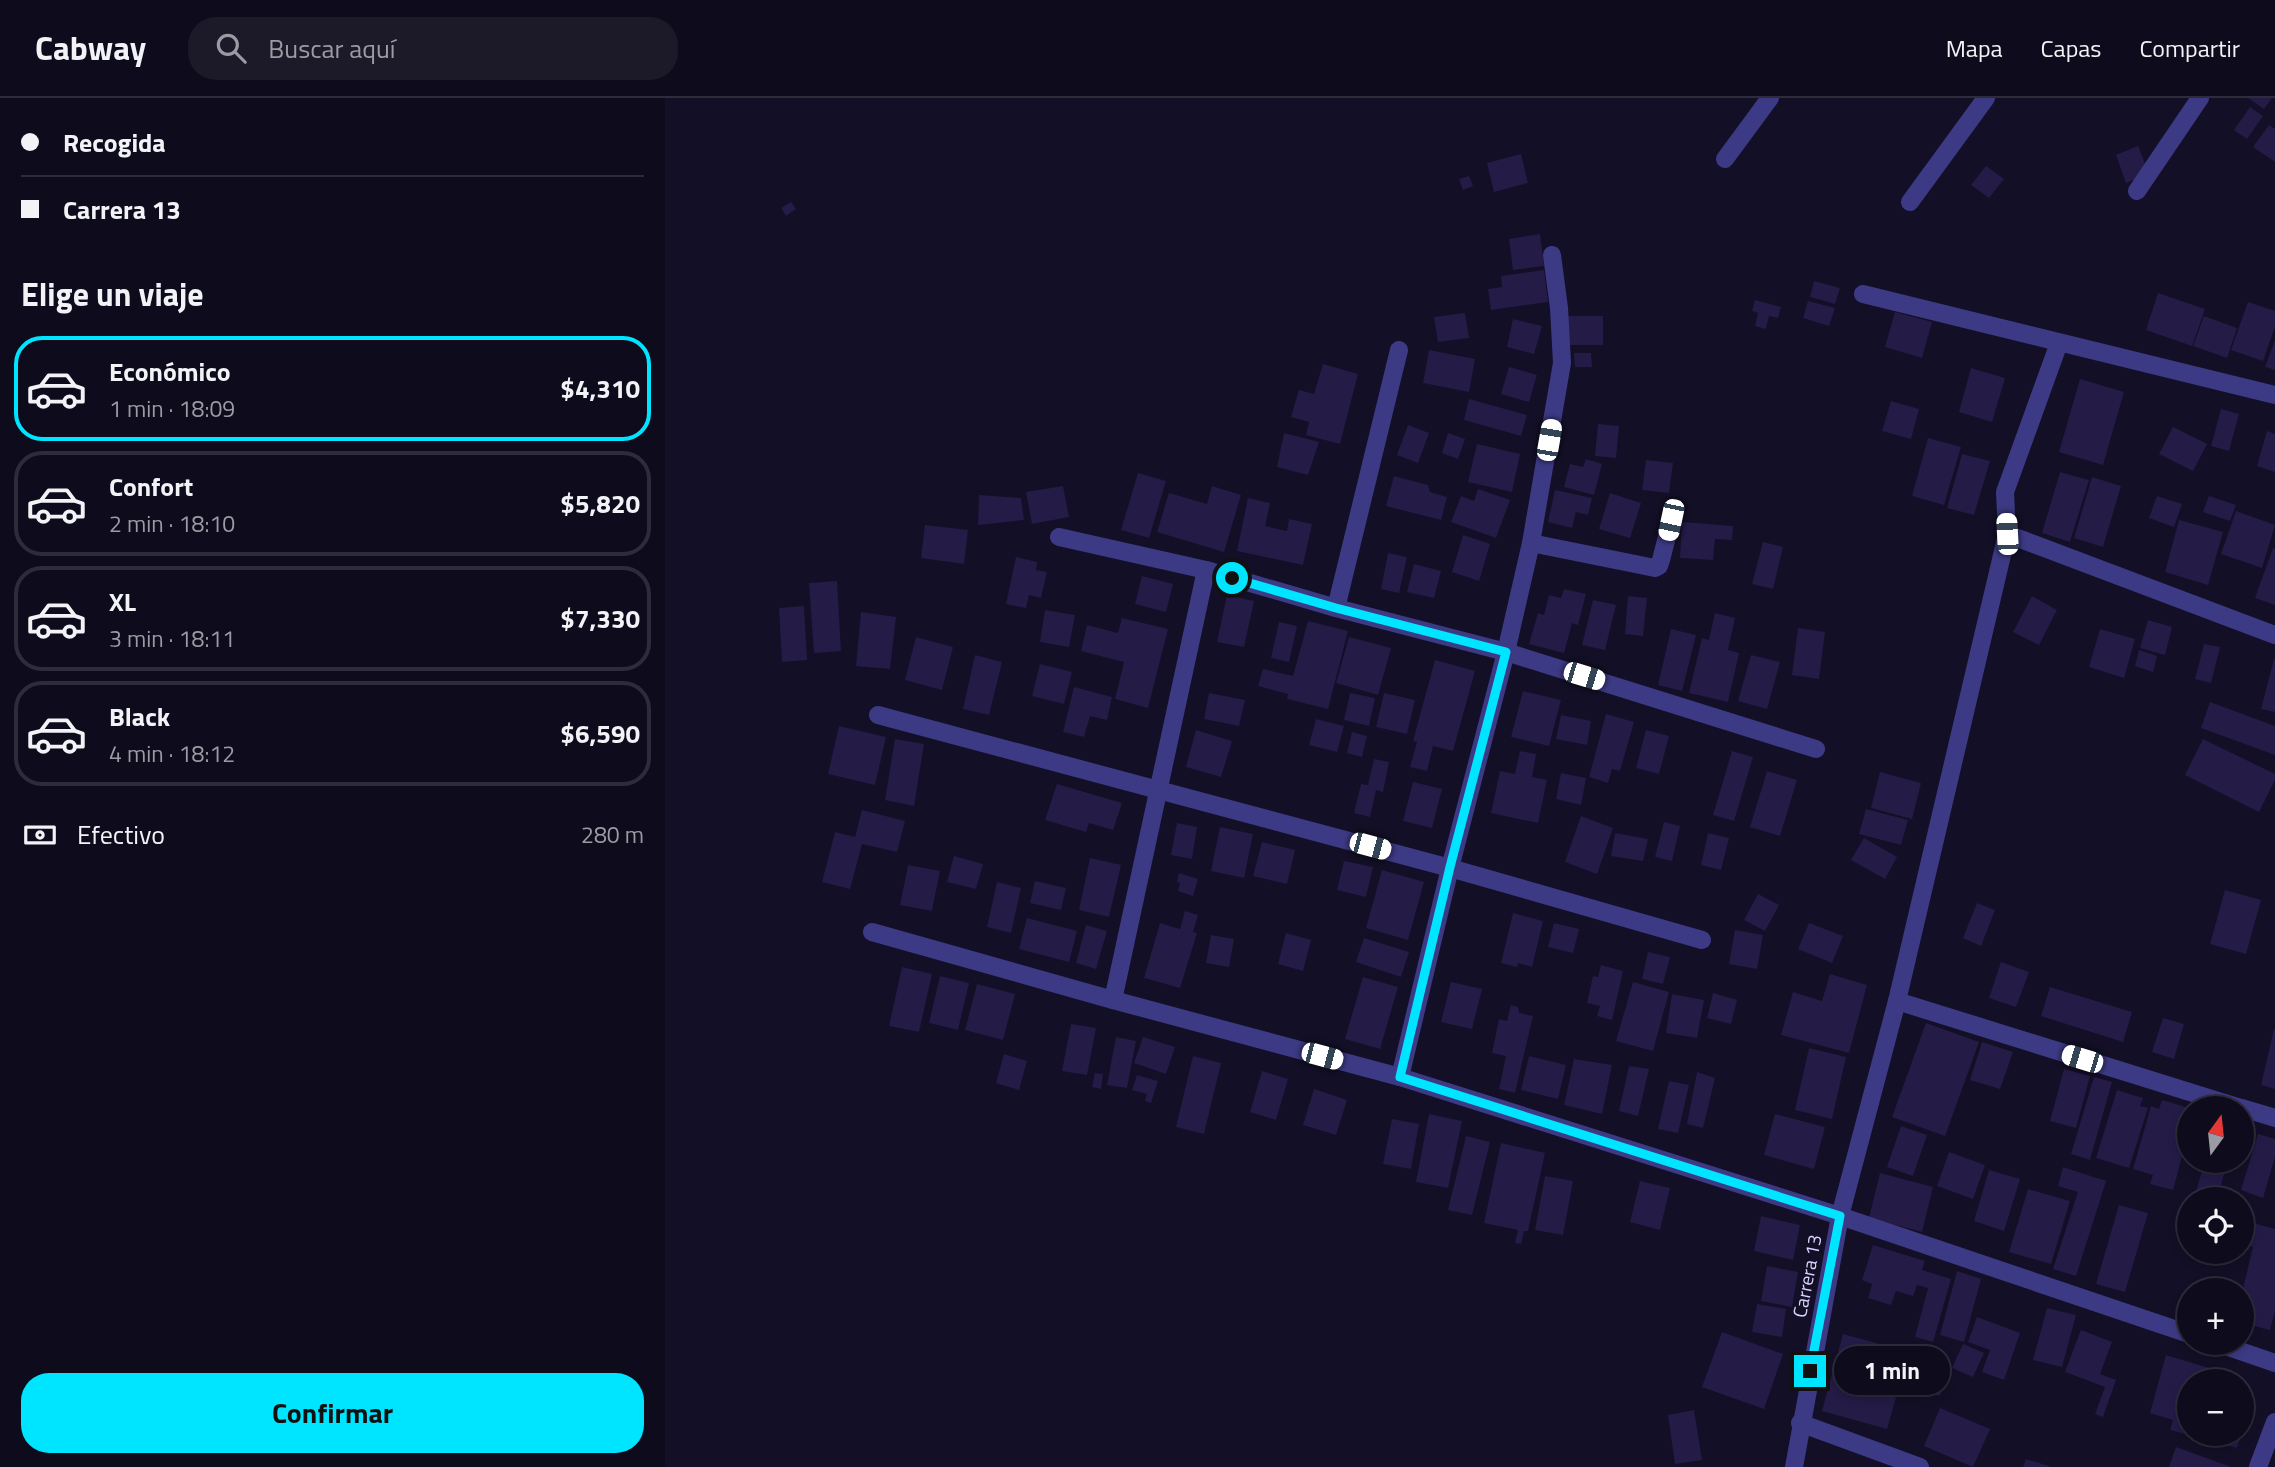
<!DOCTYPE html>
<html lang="es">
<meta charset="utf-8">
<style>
:root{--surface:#0e0b1c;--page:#1c1929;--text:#f1f3f6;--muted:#9b9ba3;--line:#2e2b3b;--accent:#00e5ff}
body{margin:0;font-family:"Titillium Web",sans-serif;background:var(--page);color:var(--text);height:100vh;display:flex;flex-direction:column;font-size:26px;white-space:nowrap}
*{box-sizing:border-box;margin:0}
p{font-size:23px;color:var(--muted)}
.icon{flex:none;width:38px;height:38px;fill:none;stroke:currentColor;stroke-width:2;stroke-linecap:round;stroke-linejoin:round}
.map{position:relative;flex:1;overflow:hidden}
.side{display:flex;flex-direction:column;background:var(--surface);width:665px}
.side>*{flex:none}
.guide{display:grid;align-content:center;height:154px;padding:0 21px;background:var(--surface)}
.needle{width:46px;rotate:15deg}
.tools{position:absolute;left:1512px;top:998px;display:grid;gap:14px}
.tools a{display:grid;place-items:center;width:77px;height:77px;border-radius:50%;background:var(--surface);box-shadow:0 4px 10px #0003,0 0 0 2px var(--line);font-size:35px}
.end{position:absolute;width:32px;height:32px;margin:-16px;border:9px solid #00e5ff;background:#111;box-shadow:0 0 0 4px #111}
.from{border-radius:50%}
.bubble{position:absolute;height:49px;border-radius:24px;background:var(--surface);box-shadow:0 4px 10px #0003,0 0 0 2px var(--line);font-size:23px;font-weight:700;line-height:49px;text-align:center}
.car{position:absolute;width:21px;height:42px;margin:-21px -10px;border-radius:9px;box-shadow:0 0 5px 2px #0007;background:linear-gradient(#fff 24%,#345 0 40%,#fff 0 76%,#345 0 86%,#fff 0)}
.guide b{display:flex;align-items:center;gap:24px;height:66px;font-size:26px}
.guide b+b{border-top:2px solid var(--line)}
.guide i{width:18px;height:18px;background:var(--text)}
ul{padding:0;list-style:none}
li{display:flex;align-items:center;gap:21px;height:105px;margin:0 14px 10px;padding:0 7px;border:4px solid var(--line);border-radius:28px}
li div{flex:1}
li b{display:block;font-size:26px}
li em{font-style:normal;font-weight:700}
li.current{border-color:var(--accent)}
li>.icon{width:63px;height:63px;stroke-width:1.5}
h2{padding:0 21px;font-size:32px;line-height:84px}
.pay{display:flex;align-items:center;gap:18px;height:77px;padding:0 21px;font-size:26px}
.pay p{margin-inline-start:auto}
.primary-button{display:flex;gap:14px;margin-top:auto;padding:14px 21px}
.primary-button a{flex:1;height:80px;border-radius:28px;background:var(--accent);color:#111;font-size:28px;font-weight:700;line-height:80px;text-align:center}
header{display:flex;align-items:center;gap:42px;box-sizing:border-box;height:98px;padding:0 35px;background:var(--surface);border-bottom:2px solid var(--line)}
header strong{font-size:33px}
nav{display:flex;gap:38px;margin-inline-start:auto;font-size:24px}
.search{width:490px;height:63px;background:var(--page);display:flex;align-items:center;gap:18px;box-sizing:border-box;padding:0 24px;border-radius:28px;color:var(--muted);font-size:26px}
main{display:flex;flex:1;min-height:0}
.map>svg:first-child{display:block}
</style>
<header>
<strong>Cabway</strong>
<div class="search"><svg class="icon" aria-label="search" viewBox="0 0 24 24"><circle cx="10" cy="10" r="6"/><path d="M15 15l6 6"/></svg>Buscar aquí</div>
<nav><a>Mapa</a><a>Capas</a><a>Compartir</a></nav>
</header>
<main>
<section class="side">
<div class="guide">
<b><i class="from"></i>Recogida</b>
<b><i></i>Carrera 13</b>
</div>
<h2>Elige un viaje</h2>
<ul>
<li class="current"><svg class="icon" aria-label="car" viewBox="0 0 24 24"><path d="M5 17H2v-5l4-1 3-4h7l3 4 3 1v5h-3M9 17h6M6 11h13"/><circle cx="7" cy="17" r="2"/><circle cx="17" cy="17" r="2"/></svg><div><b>Económico</b><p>1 min · 18:09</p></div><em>$4,310</em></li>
<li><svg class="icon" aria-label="car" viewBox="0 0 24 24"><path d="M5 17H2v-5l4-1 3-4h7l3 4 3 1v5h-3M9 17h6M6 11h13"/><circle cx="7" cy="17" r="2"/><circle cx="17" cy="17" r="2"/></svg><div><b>Confort</b><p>2 min · 18:10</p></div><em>$5,820</em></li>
<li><svg class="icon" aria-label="car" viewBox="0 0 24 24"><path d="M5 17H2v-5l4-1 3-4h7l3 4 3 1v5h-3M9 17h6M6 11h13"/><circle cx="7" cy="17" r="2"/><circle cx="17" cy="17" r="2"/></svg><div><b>XL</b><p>3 min · 18:11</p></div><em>$7,330</em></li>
<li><svg class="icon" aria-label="car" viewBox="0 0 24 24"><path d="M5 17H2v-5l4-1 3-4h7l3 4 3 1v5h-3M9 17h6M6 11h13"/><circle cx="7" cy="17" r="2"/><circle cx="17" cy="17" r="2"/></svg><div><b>Black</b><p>4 min · 18:12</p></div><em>$6,590</em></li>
</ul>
<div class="pay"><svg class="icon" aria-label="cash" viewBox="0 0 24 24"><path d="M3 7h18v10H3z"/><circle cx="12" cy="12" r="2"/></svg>Efectivo<p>280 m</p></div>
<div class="primary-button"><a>Confirmar</a></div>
</section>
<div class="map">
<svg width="1610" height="1369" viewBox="0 0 1610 1369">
<rect width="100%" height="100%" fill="#130f26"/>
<!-- building -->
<g fill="#241b47">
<polygon points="1583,0 1607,0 1599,11"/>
<polygon points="1585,9 1598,18 1582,41 1569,32"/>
<polygon points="1604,27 1610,31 1610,64 1588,49"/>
<polygon points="1473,48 1484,76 1461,85 1451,57"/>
<polygon points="856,56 863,85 829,94 822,65"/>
<polygon points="1321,68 1339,81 1324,100 1306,87"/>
<polygon points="804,78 808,88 798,92 794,81"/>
<polygon points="126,104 131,111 121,118 116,110"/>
<polygon points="875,136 879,168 848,172 844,141"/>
<polygon points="879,172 883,204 826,212 823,191 837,189 836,178"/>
<polygon points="1149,183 1175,190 1170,206 1145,199"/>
<polygon points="1493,195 1540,211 1527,248 1481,232"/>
<polygon points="1090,202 1116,209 1113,220 1104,218 1101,231 1090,228 1093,215 1087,213"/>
<polygon points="1143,203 1170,210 1164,228 1138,220"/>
<polygon points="1583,204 1610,213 1610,229 1598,263 1566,252"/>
<polygon points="1230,214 1267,224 1257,260 1220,249"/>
<polygon points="800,215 804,240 773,244 769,219"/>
<rect x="903" y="218" width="35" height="29"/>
<polygon points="1539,218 1572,230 1562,260 1528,248"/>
<polygon points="848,221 877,228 869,256 842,249"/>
<polygon points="1610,242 1610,272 1600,269"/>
<polygon points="764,252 810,261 804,294 758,285"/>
<polygon points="909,255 926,255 927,269 910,269"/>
<polygon points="658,266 693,276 675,346 641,337 644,324 626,319 634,292 649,296"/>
<polygon points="844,269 872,277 864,304 836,296"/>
<polygon points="1306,270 1340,280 1327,324 1294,314"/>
<polygon points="1415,281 1459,294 1438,367 1394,354"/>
<polygon points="804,301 862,317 856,338 799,322"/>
<polygon points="1226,303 1254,311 1246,341 1217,333"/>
<polygon points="1556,311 1574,316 1564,353 1546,348"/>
<polygon points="933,326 954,328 951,360 930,358"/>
<polygon points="743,327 764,335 753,365 732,357"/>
<polygon points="1508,329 1542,346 1528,373 1494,356"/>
<polygon points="1602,333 1610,336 1610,374 1592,368"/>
<polygon points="619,335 654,344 643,377 612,369"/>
<polygon points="783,335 800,341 793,361 777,355"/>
<polygon points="1263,340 1296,349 1279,407 1247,398"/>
<polygon points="812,346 855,356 847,394 803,384"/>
<polygon points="1297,356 1325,363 1309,417 1282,410"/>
<polygon points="921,361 937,366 929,397 899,389 905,366 918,369"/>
<polygon points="981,362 1008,365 1004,395 977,392"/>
<polygon points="1395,374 1424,382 1405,444 1377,435"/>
<polygon points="473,375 501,383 484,440 456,432"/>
<polygon points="729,378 763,387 765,394 782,399 776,422 721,408"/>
<polygon points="1427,379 1456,388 1438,449 1409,440"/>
<polygon points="398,388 404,419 367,426 361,394"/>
<polygon points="547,388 576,397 559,454 492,434 504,395 542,406"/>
<polygon points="813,391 845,402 831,440 786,424 796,398 809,403"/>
<polygon points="890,392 927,400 923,417 911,414 907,430 883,424"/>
<polygon points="945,395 976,405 965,440 934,431"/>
<polygon points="314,397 356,400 359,422 313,427"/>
<polygon points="1492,398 1517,406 1509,429 1484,420"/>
<polygon points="1544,398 1571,407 1565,423 1538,414"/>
<polygon points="583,400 605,405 600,428 622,433 624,421 647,426 638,467 572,453"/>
<polygon points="1571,413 1610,427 1597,470 1556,456"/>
<polygon points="1514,422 1558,434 1543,487 1500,474"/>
<polygon points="1017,424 1068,428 1067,442 1050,441 1048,462 1015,460"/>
<polygon points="260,427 303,432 299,466 256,460"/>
<polygon points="798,437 825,446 814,483 787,474"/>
<polygon points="1098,444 1118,449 1108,491 1087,486"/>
<polygon points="1608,450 1610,451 1610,507 1590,500"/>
<polygon points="723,455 742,459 734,495 716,491"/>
<polygon points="351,459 372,464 371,472 382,474 376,500 364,497 361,510 341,506"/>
<polygon points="749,466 776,473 769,500 742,494"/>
<polygon points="477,478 508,486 501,514 470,506"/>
<polygon points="172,483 176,553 149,555 144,485"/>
<polygon points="899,491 921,496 913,527 907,525 899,555 864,546 873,515 879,517 884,497 896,500"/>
<polygon points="562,497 589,503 579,549 552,544"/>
<polygon points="963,498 982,500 978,538 960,536"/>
<polygon points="1367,498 1392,512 1374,547 1348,534"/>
<polygon points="928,502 951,507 940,552 917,547"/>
<polygon points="139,508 142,562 117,564 114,510"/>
<polygon points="380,512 410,517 404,549 375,544"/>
<polygon points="196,514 231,519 225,571 191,568"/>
<polygon points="1050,515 1070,520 1063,552 1074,555 1063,604 1024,595 1037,540 1044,542"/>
<polygon points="457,520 503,531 483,610 450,601 459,564 416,553 422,527 453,535"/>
<polygon points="1483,522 1507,529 1500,557 1475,550"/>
<polygon points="643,523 683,533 663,611 622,601 623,596 593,588 598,571 628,578"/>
<polygon points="614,524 632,528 624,564 606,560"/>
<polygon points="1133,530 1160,534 1154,581 1127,577"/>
<polygon points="1006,531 1031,537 1017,593 993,587"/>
<polygon points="1435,531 1470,541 1459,580 1424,569"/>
<polygon points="251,539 288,549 277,592 240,582"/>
<polygon points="684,539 726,550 713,597 671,585"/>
<polygon points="1539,546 1555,549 1546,585 1530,581"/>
<polygon points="1474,552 1492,558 1488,574 1470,568"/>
<polygon points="310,557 337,564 324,617 298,611"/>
<polygon points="1086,557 1115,564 1102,611 1073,603"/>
<polygon points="1609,561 1610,561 1610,614 1596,611"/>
<polygon points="770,562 810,573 788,653 768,648 762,673 745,669 752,644 748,643"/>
<polygon points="375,566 407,574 399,606 367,598"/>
<polygon points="409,589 447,599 442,622 425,618 419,639 398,634"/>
<polygon points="858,593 896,602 884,648 846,639"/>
<polygon points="544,595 580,602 574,628 539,621"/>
<polygon points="685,595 710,600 704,628 679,622"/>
<polygon points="719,595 750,602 742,636 711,629"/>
<polygon points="1545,604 1610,628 1610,657 1536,630"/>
<polygon points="941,616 969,624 955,673 947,671 943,685 924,679"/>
<polygon points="896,617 926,623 922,647 891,641"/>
<polygon points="651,621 679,628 672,654 644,647"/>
<polygon points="174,628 221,639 210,687 163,676"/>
<polygon points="531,632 567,643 556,679 521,669"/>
<polygon points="981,632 1004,638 994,676 971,670"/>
<polygon points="687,634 702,638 697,659 682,655"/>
<polygon points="230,641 259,646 249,708 220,702"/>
<polygon points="1538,641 1610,676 1610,682 1594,714 1520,677"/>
<polygon points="855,653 871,656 867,679 882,682 873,725 826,715 835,673 850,676"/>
<polygon points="1067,653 1088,659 1069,723 1048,717"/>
<polygon points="709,661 724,664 718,694 711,692 705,719 689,715 696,686 703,687"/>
<polygon points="1102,673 1132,682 1115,738 1085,729"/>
<polygon points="1215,674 1256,685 1247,721 1206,710"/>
<polygon points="896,675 921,680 916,707 891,701"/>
<polygon points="748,684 777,691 767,730 738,723"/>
<polygon points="392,686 457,705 448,732 424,725 421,734 380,722"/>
<polygon points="1201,711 1243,722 1236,747 1194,736"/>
<polygon points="197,712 240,723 232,754 197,746 185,791 157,784 170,734 190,739"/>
<polygon points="916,718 948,730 932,776 900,764"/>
<polygon points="999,724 1015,728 1007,763 990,759"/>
<polygon points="512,725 532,729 527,761 506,757"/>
<polygon points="555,729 588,736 579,780 546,773"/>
<polygon points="950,735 983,741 978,763 946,758"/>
<polygon points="1043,735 1064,740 1056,772 1036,767"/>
<polygon points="1199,740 1232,759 1220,781 1186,762"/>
<polygon points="597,744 630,752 622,786 588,778"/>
<polygon points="289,758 318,766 311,791 282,784"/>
<polygon points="425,760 456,767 444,819 414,812"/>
<polygon points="679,763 708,769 701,799 672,792"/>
<polygon points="243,767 275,773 267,813 235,807"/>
<polygon points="717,772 759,784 743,842 701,830"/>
<polygon points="514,775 533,781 528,798 513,793 515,785 512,784"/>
<polygon points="370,783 401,790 396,812 365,805"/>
<polygon points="332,784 356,790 346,835 322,829"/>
<polygon points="1560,792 1596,802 1581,856 1545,846"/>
<polygon points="1093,796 1114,807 1100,833 1079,822"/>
<polygon points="1312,805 1330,812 1316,848 1298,840"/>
<polygon points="520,813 533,817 528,834 532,835 515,890 479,880 495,825 515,831"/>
<polygon points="848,815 878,823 867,869 853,865 852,869 836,865"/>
<polygon points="362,820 412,833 404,864 354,851"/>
<polygon points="889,825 914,831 908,855 883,849"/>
<polygon points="1144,825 1178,838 1167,865 1133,851"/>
<polygon points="421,827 442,833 431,871 411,865"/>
<polygon points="1070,832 1098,837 1092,871 1064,866"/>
<polygon points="621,835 646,842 638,873 613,866"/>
<polygon points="546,837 569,841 564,869 541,865"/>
<polygon points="699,840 744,854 736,879 691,864"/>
<polygon points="983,854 1005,859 998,886 977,881"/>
<polygon points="1336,864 1364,874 1351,909 1324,900"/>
<polygon points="936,867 958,873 947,922 932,918 935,908 922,905 928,878 933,879"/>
<polygon points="237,869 267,876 254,934 224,928"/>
<polygon points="1165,876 1202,887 1184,955 1116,937 1128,894 1157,903"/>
<polygon points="275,878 304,885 293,932 264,925"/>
<polygon points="698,879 733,889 715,951 680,941"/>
<polygon points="786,884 817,891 807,931 776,924"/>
<polygon points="968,884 1004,894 988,953 951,943"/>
<polygon points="312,886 350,896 338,942 300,932"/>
<polygon points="1385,889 1467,914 1458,944 1376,918"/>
<polygon points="1048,895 1072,902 1066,926 1042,920"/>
<polygon points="1007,896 1039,902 1032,940 1001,935"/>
<polygon points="846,907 853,909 854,915 868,918 850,995 834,991 841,958 827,955 834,921 842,923"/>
<polygon points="1498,920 1519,926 1509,961 1487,954"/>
<polygon points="1261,925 1314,944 1280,1038 1227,1019"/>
<polygon points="406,926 431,930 422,977 397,973"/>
<polygon points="1609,931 1610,931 1610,991 1596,987"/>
<polygon points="451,939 471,943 462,990 442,987"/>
<polygon points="478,939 510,949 501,976 469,965"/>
<polygon points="1317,944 1348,954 1335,991 1305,982"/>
<polygon points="1144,950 1181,959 1167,1021 1130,1012"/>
<polygon points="339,956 362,963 354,992 331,985"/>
<polygon points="528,958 556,965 539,1036 511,1029"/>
<polygon points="864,958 901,967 893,1001 856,992"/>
<polygon points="909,961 947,967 937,1016 899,1007"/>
<polygon points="964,968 984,971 973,1018 954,1013"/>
<polygon points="1399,971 1425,978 1411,1030 1385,1023"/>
<polygon points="597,973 623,981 611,1022 585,1014"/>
<polygon points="1032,974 1050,980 1038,1030 1022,1026"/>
<polygon points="430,975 438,976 436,991 427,989"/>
<polygon points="472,977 493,983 486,1005 480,1003 482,996 467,992"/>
<polygon points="1429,979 1447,984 1425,1062 1406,1056"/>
<polygon points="1004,983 1024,987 1013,1035 993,1031"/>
<polygon points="649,991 682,1002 671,1037 638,1027"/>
<polygon points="1452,992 1478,1000 1475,1008 1483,1010 1464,1070 1431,1060"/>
<polygon points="1497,1002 1524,1010 1524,1032 1508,1092 1485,1086 1488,1077 1468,1071 1486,1008 1494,1011"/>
<polygon points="764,1016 797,1023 783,1090 751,1084"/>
<polygon points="1110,1016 1160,1029 1149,1071 1099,1057"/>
<polygon points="727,1021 754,1026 746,1071 718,1066"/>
<polygon points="1236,1028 1262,1037 1248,1078 1222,1069"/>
<polygon points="1593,1036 1610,1041 1610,1059 1598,1100 1576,1092"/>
<polygon points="801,1038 825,1044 807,1117 783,1112"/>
<polygon points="836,1045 880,1055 863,1133 859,1133 856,1146 850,1145 853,1132 819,1125"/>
<polygon points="1284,1054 1320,1067 1308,1101 1272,1088"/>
<polygon points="1540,1062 1563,1062 1552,1101 1529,1101"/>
<polygon points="1398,1069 1441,1083 1411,1178 1388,1171 1413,1094 1393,1088"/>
<polygon points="1324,1072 1355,1081 1339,1133 1309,1123"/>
<polygon points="1215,1075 1268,1089 1257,1134 1204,1120"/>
<polygon points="880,1078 908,1083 898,1137 870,1132"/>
<polygon points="975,1083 1005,1090 995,1132 965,1124"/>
<polygon points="1363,1091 1405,1103 1386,1166 1344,1154"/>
<polygon points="1454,1107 1483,1115 1460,1194 1431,1186"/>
<polygon points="1096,1118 1135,1127 1128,1162 1089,1153"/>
<polygon points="1577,1122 1610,1131 1610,1212 1605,1232 1577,1225 1577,1195 1588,1149 1577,1146"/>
<polygon points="1208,1147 1260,1163 1257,1172 1286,1181 1268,1244 1250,1239 1263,1190 1252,1187 1248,1198 1231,1193 1226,1207 1203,1200 1207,1186 1197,1182"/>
<polygon points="1102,1168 1133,1174 1127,1209 1096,1203"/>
<polygon points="1292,1173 1316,1181 1299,1244 1275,1237"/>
<polygon points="1092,1206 1121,1211 1117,1239 1087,1234"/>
<polygon points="1382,1210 1411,1217 1397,1269 1368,1262"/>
<polygon points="1312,1219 1355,1235 1339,1282 1317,1274 1325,1252 1303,1244"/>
<polygon points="1416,1232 1447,1244 1435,1276 1451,1282 1438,1319 1430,1316 1440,1289 1400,1274"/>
<polygon points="1057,1234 1118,1256 1099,1311 1037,1289"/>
<polygon points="1178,1236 1244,1254 1222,1331 1157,1313"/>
<polygon points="1298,1246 1319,1255 1308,1279 1287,1270"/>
<polygon points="1501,1257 1547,1271 1543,1283 1524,1283 1524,1337 1505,1332 1508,1322 1485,1315"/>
<polygon points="1251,1258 1283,1266 1275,1298 1243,1290"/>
<polygon points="1275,1310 1325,1331 1308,1369 1259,1348"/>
<polygon points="1029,1312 1037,1362 1010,1366 1003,1317"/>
<polygon points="1548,1335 1577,1335 1572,1350 1546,1342"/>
<polygon points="1511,1349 1566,1369 1504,1369"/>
<polygon points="1361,1361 1384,1368 1384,1369 1358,1369"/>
</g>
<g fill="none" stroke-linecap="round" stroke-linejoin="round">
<!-- street -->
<g stroke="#3d3a85" stroke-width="18">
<polyline points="1060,61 1105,0"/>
<polyline points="1472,93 1535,0"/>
<polyline points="1245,104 1321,0"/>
<polyline points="1198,196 1610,297"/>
<polyline points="1342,436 1610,537"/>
<polyline points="394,439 541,472 671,510 841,554 1151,651"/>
<polyline points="866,445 990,470 994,468 996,462 1006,423"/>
<polyline points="671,510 734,252"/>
<polyline points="213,617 785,770 1037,842"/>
<polyline points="207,834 448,902 735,979 1175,1118 1524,1236"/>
<polyline points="448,902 541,472"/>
<polyline points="1232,903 1576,1010"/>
<polyline points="735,979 785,770 841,554 866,445 897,265 894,210 887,157"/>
<polyline points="1577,1010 1610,1020"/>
<polyline points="1549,1244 1610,1265"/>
<polyline points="1135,1325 1255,1369"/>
<polyline points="1129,1369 1175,1118 1232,903 1342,436 1340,394 1394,245"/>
<polyline points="1593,1369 1610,1324"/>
</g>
</g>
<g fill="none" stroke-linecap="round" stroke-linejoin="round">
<!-- route -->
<polyline stroke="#00e5ff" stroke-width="9" points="567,480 671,510 841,554 785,769 735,979 1175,1118 1145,1273"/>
</g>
<g text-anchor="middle" stroke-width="5" stroke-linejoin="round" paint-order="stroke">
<!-- street labels -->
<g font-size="19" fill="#d9d4ff" stroke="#130f26">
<text transform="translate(1142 1178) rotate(-79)" y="7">Carrera 13</text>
</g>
</g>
</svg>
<div class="tools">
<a><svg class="needle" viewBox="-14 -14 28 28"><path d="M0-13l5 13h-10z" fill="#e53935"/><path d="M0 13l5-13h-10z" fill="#9b9ba3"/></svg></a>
<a><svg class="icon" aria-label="locate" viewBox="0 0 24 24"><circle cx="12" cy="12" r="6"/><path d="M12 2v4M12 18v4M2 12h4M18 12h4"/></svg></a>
<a>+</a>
<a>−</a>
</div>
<i class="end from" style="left:567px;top:480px"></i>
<i class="end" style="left:1145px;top:1273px"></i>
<div class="bubble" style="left:1169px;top:1248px;width:116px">1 min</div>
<i class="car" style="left:884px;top:342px;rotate:10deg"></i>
<i class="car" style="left:1006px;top:422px;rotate:192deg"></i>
<i class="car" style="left:1342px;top:436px;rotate:357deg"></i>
<i class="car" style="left:919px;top:578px;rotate:107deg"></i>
<i class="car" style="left:705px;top:748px;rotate:105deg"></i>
<i class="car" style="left:657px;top:958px;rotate:105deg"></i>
<i class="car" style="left:1417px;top:961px;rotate:287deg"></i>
</div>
</main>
